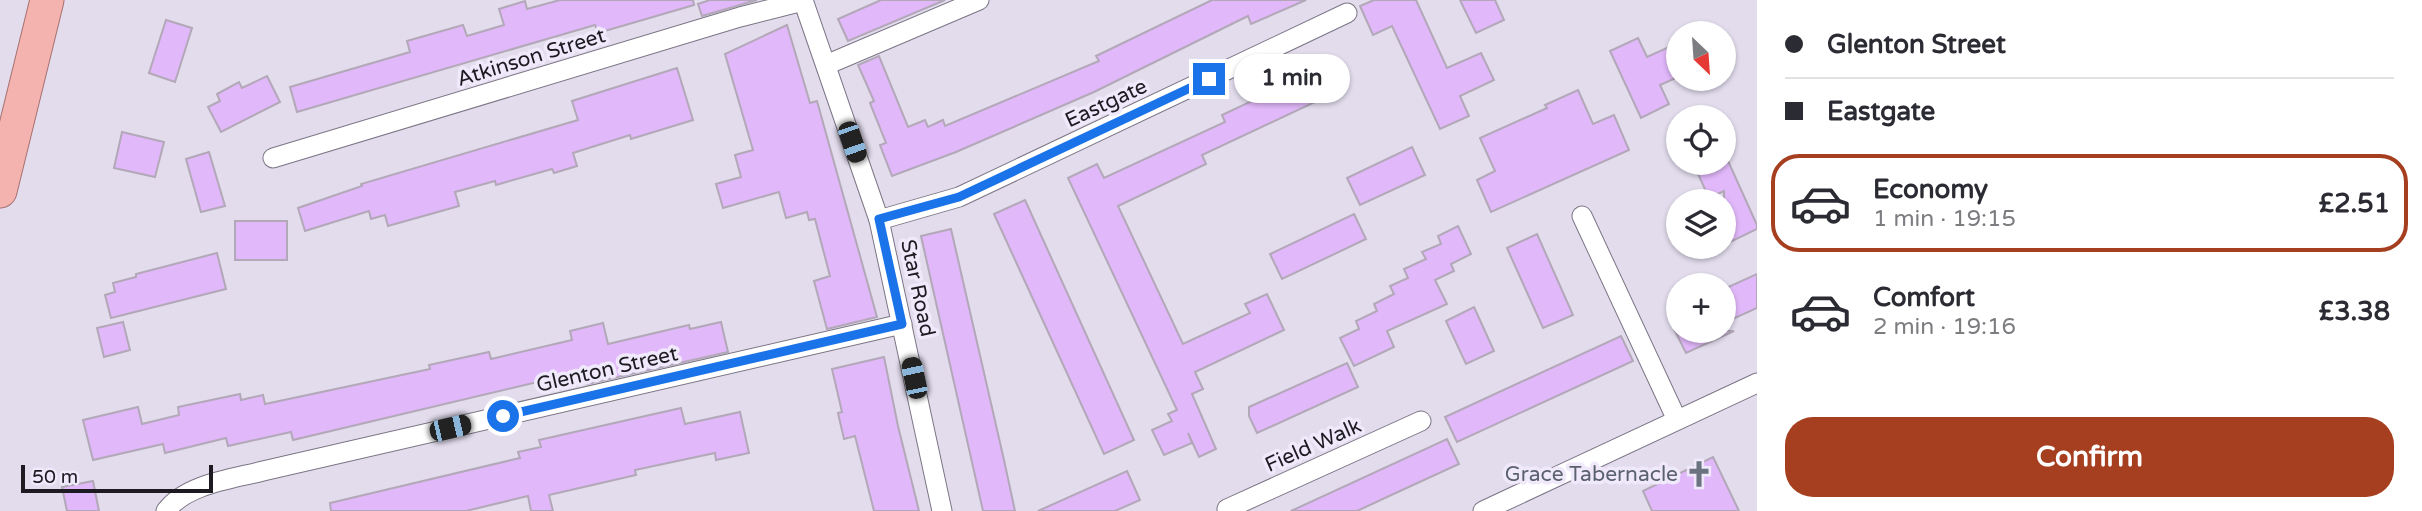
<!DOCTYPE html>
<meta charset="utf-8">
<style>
:root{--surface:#fff;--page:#f2f2f3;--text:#2b2b33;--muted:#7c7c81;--line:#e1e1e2;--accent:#a63f1f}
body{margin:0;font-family:"Varela Round",sans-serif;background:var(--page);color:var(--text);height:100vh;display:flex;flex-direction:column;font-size:26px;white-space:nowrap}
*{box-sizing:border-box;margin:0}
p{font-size:23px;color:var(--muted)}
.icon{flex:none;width:38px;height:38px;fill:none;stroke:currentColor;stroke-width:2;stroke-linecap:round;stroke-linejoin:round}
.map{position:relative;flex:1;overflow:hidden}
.drawer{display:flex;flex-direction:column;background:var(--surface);width:665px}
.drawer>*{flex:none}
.hud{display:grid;align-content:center;height:154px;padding:0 28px;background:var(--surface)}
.needle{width:46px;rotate:155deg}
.tools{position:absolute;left:1666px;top:21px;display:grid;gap:14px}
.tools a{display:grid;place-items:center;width:70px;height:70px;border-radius:50%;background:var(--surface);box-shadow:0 2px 5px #0004;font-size:35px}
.scale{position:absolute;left:21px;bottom:18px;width:192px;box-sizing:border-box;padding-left:7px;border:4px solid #1d1b21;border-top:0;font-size:19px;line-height:24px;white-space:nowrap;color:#1d1b21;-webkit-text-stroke:5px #efe9fb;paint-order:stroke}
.end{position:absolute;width:32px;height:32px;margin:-16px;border:9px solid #1a73e8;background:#fff;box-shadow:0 0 0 4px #fff}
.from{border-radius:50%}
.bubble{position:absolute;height:49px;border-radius:24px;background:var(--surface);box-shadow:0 2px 5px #0004;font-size:23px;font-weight:800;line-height:49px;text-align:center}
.car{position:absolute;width:21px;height:42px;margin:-21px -10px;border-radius:9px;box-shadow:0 0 5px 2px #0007;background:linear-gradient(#222 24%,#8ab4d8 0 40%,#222 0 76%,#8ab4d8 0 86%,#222 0)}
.hud b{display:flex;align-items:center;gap:24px;height:66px;font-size:26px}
.hud b+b{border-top:2px solid var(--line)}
.hud i{width:18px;height:18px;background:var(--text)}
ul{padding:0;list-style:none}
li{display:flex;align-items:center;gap:21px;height:98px;margin:0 14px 10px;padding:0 14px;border:4px solid transparent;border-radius:28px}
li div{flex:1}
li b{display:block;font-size:26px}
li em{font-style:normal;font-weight:800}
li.active{border-color:var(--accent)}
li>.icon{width:63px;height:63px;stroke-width:1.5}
.action{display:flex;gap:14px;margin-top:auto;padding:14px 28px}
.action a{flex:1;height:80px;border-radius:28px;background:var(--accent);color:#fff;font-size:28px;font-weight:800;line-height:80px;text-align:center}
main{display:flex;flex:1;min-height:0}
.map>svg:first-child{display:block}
</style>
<main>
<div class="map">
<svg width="1757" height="511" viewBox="0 0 1757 511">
<rect width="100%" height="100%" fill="#e2dced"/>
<!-- building -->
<g fill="#e1b8fa" stroke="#b2a8b8" stroke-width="2">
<polygon points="560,0 693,0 694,5 598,33 595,25 297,112 290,87 410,52 407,41 463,25 467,36 504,25 499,9 525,1 527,9"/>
<polygon points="710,0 757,0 702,16 698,4"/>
<polygon points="881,0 945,0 848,41 838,19"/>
<polygon points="1212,0 1306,0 1251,24 1248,16 1094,92 956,152 892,176 880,145 886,143 870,103 874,101 858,65 879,56 908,127 925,120 928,127 943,120 945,126 1099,61 1096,56"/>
<polygon points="1374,0 1416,0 1447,68 1481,53 1494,80 1460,96 1469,116 1440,129 1392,26 1373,35 1360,6"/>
<polygon points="1460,0 1495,0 1504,20 1476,33"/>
<polygon points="166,20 192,28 175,82 149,73"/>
<polygon points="787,25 810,103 817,101 877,317 827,329 814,281 830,276 815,219 809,220 807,212 786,218 779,192 723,208 716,184 741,177 735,155 753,150 725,54"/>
<polygon points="1638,38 1647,57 1678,43 1678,77 1660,85 1669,104 1641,118 1610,51"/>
<polygon points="677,68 693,120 631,139 630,135 573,153 577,166 554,173 552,169 496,185 495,181 455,192 459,206 388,226 385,215 371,219 369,211 305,231 298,208 362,186 361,184 578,120 572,101"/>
<polygon points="267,76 280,102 221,132 208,107 220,101 217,94 239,82 242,88"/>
<polygon points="1305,76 1317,101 1202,155 1206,164 1118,206 1183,344 1250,313 1245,304 1267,294 1284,330 1195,372 1203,389 1192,394 1216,449 1199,457 1188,433 1192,443 1164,455 1152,430 1172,421 1168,414 1177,410 1068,178 1097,164 1104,178 1225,122 1222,115"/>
<polygon points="1578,90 1593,124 1614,115 1629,150 1491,212 1477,180 1495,171 1480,138 1547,108 1545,105"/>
<polygon points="122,132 164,142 155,177 114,168"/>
<polygon points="1412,147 1425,175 1360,205 1347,178"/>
<polygon points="209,152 225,206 201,212 186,159"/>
<polygon points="1724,152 1757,225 1757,229 1724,245 1724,191 1709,198 1693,163 1724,163"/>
<polygon points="1025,200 1134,440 1104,454 994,214"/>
<polygon points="1354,214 1366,239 1282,279 1270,254"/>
<rect x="235" y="221" width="52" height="39"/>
<polygon points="1458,226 1471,254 1451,264 1454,271 1435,280 1447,304 1387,331 1394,347 1354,366 1340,338 1359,329 1356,321 1377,311 1374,304 1394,294 1390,286 1408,278 1404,269 1426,259 1422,252 1441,244 1438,236"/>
<polygon points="951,229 1004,460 1015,511 983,511 921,236"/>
<polygon points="1537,234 1573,315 1543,328 1507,248"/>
<polygon points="217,253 226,289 111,318 105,295 115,292 113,283 136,277 136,274"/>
<polygon points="1757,274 1757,308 1724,323 1724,289"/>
<polygon points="1474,307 1494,351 1466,364 1446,321"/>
<polygon points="123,322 130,350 104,357 97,328"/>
<polygon points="721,322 728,352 587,384 584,371 293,440 291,432 228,446 226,438 165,453 163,444 93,460 83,420 138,407 142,424 179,415 178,407 240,394 241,400 263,395 265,404 430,369 429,365 489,352 491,359 572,340 570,331 603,323 608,344 689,325 690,329"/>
<polygon points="1675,331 1734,331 1686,353"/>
<polygon points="1621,336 1633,361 1457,442 1445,417"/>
<polygon points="884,357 898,426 919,511 874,511 855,436 844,439 838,413 842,412 832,369"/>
<polygon points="1347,363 1358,387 1257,433 1249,416 1249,407"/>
<polygon points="681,408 685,424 740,412 749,453 716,460 715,453 635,470 636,475 549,495 553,511 531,511 528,496 466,511 331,511 330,503 520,458 518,452 541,447 539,440"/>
<polygon points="1447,439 1459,464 1400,491 1357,511 1291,511"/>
<polygon points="1713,457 1739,511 1652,511 1643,491"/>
<polygon points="1127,471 1140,500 1115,511 1038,511"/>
<polygon points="93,481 99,511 67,511 62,487"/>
</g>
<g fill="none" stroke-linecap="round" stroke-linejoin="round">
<defs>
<g id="minor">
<polyline points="803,0 879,220 942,511"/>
<polyline points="826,65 979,0"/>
<polyline points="273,158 740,17 803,1"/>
<polyline points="1582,216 1677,420"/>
<polyline points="879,220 959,197 1347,13"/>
<path d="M166,511C186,484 232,479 263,471L902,324"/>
<polyline points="1228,511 1227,509 1421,421"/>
<polyline points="1483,511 1757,383"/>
</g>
<polyline id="trunk" points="0,191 47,0"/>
</defs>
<!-- minor casing -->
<use href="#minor" stroke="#7b7585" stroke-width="21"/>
<!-- trunk casing -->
<use href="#trunk" stroke="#a77170" stroke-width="35"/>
<!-- minor -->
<use href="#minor" stroke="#fff" stroke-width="19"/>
<!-- trunk -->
<use href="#trunk" stroke="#f4b3af" stroke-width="33"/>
</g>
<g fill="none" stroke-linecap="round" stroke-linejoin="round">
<!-- route -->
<polyline stroke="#1a73e8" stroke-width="9" points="503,416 902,324 879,219 959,197 1209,79"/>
</g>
<!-- icons -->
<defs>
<symbol id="church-bare" viewBox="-9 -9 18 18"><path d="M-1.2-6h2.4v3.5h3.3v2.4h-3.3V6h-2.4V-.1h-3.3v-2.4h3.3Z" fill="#6b7280" stroke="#efe9fb" stroke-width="2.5" paint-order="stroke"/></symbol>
</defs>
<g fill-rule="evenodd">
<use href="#church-bare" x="1680" y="455" width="38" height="38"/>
</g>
<g text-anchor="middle" stroke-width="7" stroke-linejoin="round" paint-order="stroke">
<!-- street labels -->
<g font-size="21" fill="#1d1b21" stroke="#efe9fb">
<text transform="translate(531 57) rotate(-17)" y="7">Atkinson Street</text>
<text transform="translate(1106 103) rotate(-25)" y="7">Eastgate</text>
<text transform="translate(918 288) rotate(78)" y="7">Star Road</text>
<text transform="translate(607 369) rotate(-13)" y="7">Glenton Street</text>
<text transform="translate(1313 445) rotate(-24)" y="7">Field Walk</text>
</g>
<!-- worship labels -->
<g font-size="21" fill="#5b616d" stroke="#efe9fb" text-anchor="end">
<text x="1678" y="481">Grace Tabernacle</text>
</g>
</g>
</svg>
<div class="tools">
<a><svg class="needle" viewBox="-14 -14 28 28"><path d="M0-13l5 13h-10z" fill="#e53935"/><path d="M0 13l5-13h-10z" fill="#7c7c81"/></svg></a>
<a><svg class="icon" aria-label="locate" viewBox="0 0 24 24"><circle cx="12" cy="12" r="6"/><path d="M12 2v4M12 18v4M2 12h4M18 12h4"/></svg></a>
<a><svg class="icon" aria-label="layers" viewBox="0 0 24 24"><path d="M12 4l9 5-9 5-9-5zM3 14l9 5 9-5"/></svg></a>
<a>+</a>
</div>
<div class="scale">50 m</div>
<i class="end from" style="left:503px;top:416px"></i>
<i class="end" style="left:1209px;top:79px"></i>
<div class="bubble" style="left:1234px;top:54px;width:116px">1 min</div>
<i class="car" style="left:852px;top:142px;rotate:161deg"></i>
<i class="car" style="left:914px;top:378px;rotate:348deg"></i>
<i class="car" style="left:450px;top:428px;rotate:77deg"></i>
</div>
<section class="drawer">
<div class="hud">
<b><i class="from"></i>Glenton Street</b>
<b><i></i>Eastgate</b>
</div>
<ul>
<li class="active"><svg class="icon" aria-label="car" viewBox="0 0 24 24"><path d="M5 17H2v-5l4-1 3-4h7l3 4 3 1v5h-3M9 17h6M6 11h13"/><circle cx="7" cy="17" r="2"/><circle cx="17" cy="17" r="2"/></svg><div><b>Economy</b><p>1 min · 19:15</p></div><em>£2.51</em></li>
<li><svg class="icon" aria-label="car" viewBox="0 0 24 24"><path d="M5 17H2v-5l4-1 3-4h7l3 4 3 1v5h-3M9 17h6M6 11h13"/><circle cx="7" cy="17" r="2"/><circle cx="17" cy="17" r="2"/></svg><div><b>Comfort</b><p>2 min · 19:16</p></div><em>£3.38</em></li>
</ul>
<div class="action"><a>Confirm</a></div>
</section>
</main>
